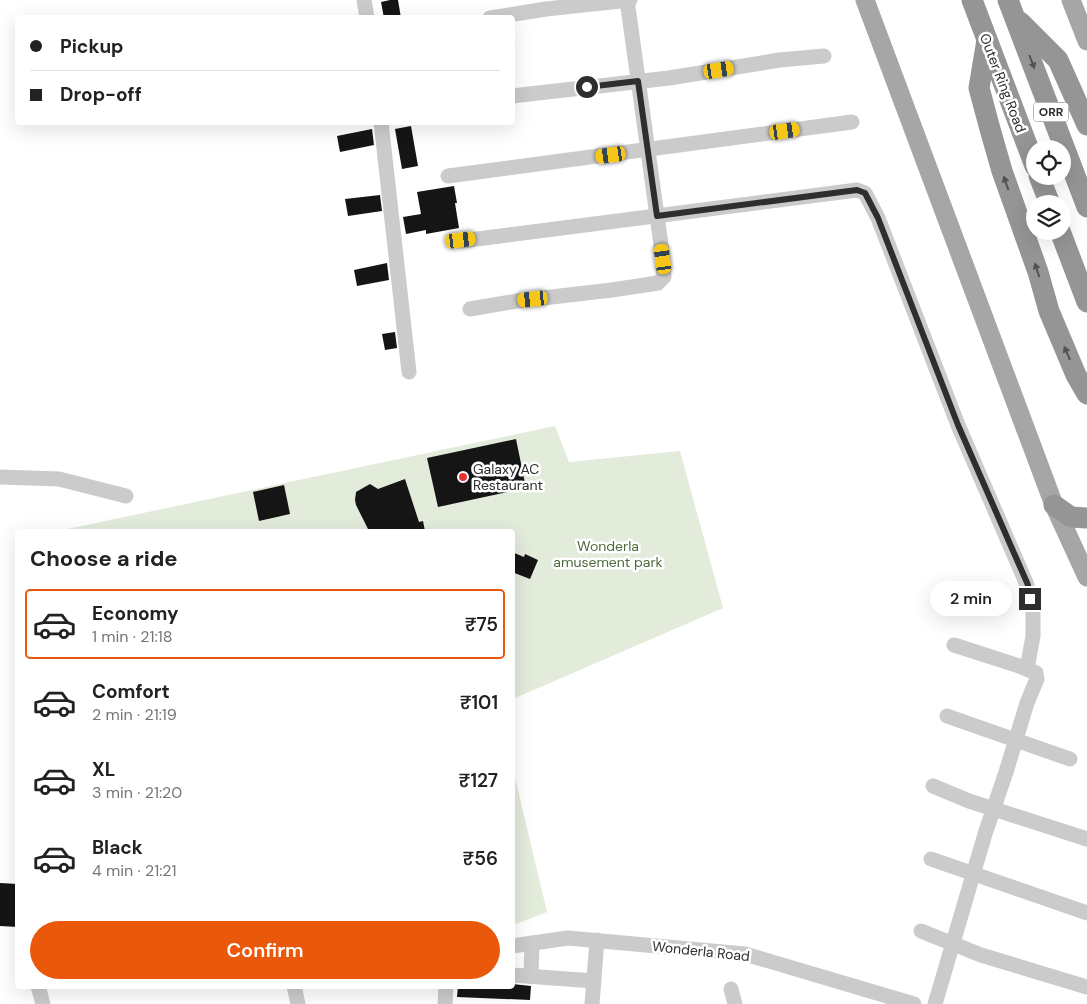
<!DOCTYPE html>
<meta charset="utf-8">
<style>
:root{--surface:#fff;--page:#f6f6f6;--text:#222;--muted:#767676;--line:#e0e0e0;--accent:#ea580c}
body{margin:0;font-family:"DM Sans",sans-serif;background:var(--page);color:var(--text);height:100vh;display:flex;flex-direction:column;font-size:19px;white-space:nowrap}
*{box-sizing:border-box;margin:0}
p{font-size:16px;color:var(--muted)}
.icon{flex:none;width:28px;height:28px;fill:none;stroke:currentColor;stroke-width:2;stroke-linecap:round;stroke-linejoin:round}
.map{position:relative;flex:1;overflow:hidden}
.side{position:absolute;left:15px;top:529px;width:500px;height:460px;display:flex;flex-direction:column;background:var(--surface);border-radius:5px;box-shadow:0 5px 20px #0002}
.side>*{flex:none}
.top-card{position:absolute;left:15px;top:15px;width:500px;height:110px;border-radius:5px;box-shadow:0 5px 20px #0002;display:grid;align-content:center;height:110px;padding:0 15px;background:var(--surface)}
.controls{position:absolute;left:1026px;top:140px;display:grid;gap:10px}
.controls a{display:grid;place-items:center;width:45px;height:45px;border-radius:50%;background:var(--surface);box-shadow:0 5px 20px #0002;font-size:25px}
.end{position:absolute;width:22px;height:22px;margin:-11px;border:6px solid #2e2e2e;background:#fff;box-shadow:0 0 0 2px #fff}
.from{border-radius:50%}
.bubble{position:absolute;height:35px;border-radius:18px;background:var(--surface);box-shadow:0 5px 20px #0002;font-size:16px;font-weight:600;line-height:35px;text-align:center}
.car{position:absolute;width:15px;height:30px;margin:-15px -8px;border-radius:6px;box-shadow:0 0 4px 1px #0007;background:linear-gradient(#f5c518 24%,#345 0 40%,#f5c518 0 76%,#345 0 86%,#f5c518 0)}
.top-card b{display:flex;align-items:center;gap:18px;height:48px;font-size:19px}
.top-card b+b{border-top:1px solid var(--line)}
.top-card i{width:12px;height:12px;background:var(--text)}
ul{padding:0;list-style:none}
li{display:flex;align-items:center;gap:15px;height:70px;margin:0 10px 8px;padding:0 5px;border:2px solid transparent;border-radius:5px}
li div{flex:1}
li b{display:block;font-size:19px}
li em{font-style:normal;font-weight:600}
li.on{border-color:var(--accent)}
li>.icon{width:45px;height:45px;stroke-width:1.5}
h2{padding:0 15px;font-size:22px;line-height:60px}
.action{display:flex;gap:10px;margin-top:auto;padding:10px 15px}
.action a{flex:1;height:58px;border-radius:30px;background:var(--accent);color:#fff;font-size:20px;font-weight:600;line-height:58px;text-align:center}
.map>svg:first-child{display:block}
</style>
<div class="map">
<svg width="1087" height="1004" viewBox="0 0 1087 1004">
<rect width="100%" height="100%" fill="#fff"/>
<!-- green -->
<g fill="#e3ebdb">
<polygon points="555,426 569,462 680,451 723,608 513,699 512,531 58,531"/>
<polygon points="512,765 547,912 513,925 512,925"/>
</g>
<!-- building -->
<g fill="#151515">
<polygon points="390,0 398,0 401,18 384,18 381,2"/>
<polygon points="411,126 418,166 402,169 395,129"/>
<polygon points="372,129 374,145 340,152 337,136"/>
<polygon points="454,186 457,203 455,203 459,228 426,234 426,230 406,234 403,217 421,214 417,192"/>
<polygon points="380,195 382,211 348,216 345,199"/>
<polygon points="387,263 389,280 357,286 354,270"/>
<polygon points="395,332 397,348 385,350 382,334"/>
<polygon points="516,439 526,488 438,507 427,458"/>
<polygon points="405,479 419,522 423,521 425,531 369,531 356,505 355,500 356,492 370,484 378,489"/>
<polygon points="284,485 290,514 259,521 253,492"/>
<polygon points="512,552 524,557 525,554 538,560 530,579 512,572"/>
<polygon points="0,883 18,884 18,927 0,926"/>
<polygon points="512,984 531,986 530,1000 457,997 458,986 512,986"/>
</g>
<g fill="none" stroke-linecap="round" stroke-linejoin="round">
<!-- minor -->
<g stroke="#cbcbcb" stroke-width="15">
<polyline points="364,0 367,18"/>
<polyline points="490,18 546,9 630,0"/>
<polyline points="512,96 669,78 780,60 824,56"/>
<polyline points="381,122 409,372"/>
<polyline points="448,176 852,122"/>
<polyline points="461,241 857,190 865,193 878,218 958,425 1027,585 1033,612 1033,636 1027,669"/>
<polyline points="470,309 517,301 612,290 658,283 664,277 663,259 627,0"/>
<polyline points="0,477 59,479 126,496"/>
<polyline points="947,716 1070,759"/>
<polyline points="933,786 969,801 1087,839"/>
<polyline points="931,859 1087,913"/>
<polyline points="921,931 981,955 1087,987"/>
<polyline points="512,946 568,938 745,954 914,1004"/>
<polyline points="512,975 594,981"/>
<polyline points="531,976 532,943"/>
<polyline points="38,986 43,1004"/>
<polyline points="294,986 298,1004"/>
<polyline points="731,989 735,1004"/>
<polyline points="445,1004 446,986"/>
<polyline points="592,1004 597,940"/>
<polyline points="935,1004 985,834 1006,772 1027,703 1037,679 1036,673 1022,667 954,645"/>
</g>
<!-- major -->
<g stroke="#a6a6a6" stroke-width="19">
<polyline points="865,0 1054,505 1087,577"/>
<polyline points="1071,0 1087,41"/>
</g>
<!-- highway -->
<g stroke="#959595" stroke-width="21">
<polyline points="972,0 1035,166"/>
<polyline points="1008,0 1087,207"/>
<polyline points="1020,22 1058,60 1087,125"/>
<polyline points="987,40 979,88 990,129 1002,171 1038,272 1049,311 1076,375 1087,394"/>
<polyline points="1039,176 1050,204"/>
<polyline points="1060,231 1087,302"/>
<polyline points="1054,505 1071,517 1087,518"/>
</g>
</g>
<!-- one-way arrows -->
<defs><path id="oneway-solid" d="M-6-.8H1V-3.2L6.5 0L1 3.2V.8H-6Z" transform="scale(1.25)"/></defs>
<g fill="#525252">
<use href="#oneway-solid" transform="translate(1032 62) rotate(69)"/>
<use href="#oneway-solid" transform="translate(1006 183) rotate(-109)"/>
<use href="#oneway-solid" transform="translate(1037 270) rotate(-108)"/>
<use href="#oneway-solid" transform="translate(1067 353) rotate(-113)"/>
</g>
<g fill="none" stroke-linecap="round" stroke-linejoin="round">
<!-- route -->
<polyline stroke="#2e2e2e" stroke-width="6" points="587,87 638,81 657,216 857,190 865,193 878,218 958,425 1028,585 1030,599"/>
</g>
<!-- markers -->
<circle fill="#e33134" stroke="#fff" stroke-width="2" cx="463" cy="477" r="5"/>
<g text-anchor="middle" stroke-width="5" stroke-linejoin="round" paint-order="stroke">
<!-- shield labels -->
<rect fill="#fff" stroke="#6d6d6d" stroke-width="1" x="1033.5" y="102.5" width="35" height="19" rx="4"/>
<g font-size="12" font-weight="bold" fill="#2e2e2e">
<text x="1051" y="116">ORR</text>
</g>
<!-- street labels -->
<g font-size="14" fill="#2e2e2e" stroke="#fff">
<text transform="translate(1003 83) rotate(69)" y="5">Outer Ring Road</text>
<text transform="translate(701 951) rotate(6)" y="5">Wonderla Road</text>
</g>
<!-- poi labels -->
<g font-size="14" fill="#2e2e2e" stroke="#fff" text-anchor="start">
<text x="473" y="474">Galaxy AC<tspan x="473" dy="16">Restaurant</tspan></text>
</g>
<!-- park labels -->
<g font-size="14" fill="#4e693b" stroke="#fff">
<text x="608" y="551">Wonderla<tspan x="608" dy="16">amusement park</tspan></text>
</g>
</g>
</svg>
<div class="controls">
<a><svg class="icon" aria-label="locate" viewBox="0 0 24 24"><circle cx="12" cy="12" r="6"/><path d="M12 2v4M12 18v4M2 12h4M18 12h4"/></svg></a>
<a><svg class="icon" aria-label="layers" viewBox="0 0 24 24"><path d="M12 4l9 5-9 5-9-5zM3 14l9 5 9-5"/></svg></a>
</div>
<i class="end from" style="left:587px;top:87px"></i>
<i class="end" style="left:1030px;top:599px"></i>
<div class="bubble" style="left:930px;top:581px;width:82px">2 min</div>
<i class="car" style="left:719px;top:70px;rotate:81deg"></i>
<i class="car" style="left:785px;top:131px;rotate:82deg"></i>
<i class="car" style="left:611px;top:155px;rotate:262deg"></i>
<i class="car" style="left:461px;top:240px;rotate:83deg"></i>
<i class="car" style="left:663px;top:259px;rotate:352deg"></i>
<i class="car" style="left:533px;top:299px;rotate:264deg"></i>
<div class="top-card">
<b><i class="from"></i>Pickup</b>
<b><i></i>Drop-off</b>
</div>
<section class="side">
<h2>Choose a ride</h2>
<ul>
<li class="on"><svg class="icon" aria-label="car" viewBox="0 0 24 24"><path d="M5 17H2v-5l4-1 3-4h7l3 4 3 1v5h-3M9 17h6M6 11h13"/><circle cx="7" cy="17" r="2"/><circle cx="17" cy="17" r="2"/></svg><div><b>Economy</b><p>1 min · 21:18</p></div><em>₹75</em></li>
<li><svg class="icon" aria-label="car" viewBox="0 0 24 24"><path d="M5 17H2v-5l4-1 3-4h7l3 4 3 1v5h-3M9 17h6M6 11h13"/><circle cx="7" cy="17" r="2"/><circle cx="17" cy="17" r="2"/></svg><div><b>Comfort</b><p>2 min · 21:19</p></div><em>₹101</em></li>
<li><svg class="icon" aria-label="car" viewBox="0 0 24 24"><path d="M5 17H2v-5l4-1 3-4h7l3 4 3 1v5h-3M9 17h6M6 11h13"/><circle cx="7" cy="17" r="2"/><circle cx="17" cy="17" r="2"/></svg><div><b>XL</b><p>3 min · 21:20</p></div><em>₹127</em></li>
<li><svg class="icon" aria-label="car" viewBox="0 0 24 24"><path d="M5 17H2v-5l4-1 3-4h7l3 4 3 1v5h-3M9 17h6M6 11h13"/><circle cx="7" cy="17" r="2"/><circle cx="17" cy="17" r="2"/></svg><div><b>Black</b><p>4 min · 21:21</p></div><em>₹56</em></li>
</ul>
<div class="action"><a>Confirm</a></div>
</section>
</div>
